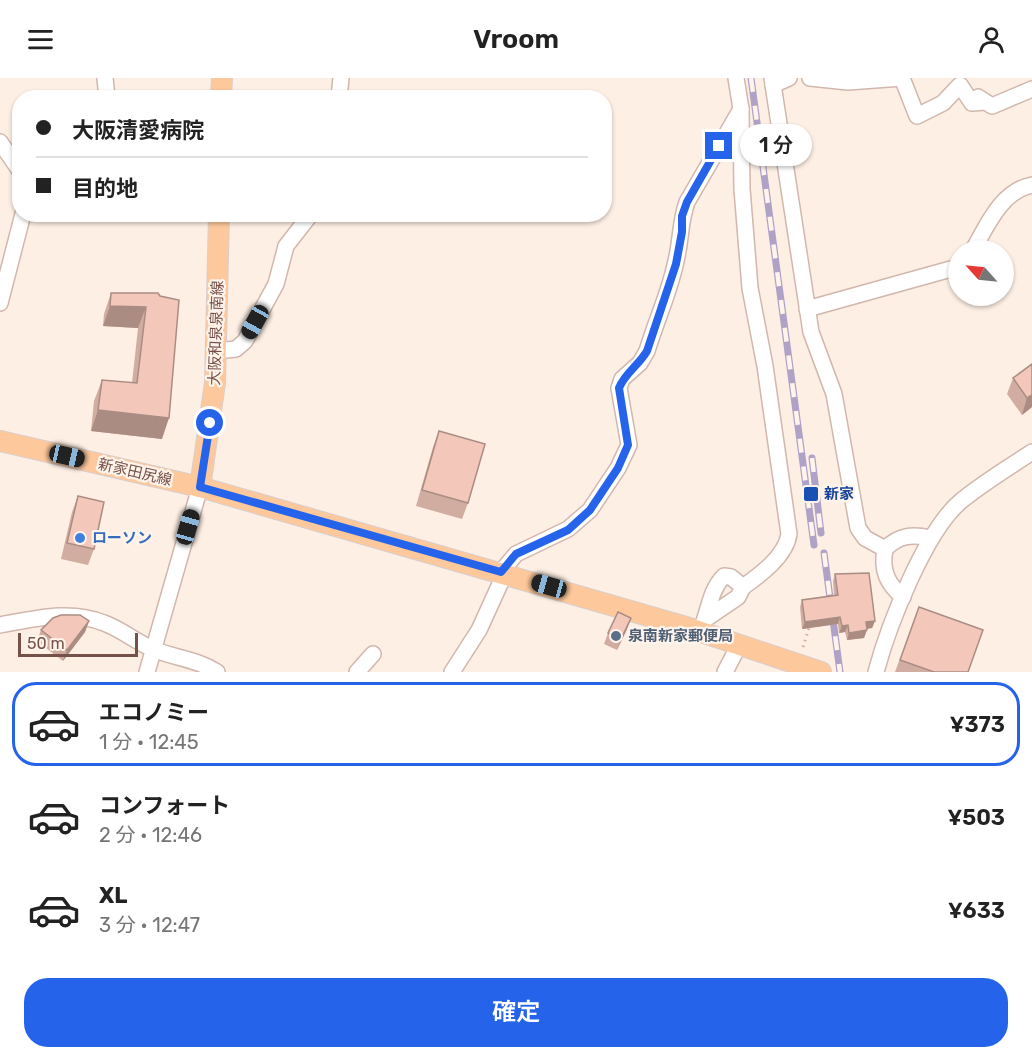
<!DOCTYPE html>
<html lang="ja">
<meta charset="utf-8">
<style>
:root{--surface:#fff;--page:#f2f2f2;--text:#222;--muted:#767676;--line:#e0e0e0;--accent:#2563eb}
body{margin:0;font-family:Rubik,"Noto Sans JP",sans-serif;background:var(--page);color:var(--text);height:100vh;display:flex;flex-direction:column;font-size:22px;white-space:nowrap}
*{box-sizing:border-box;margin:0}
p{font-size:20px;color:var(--muted)}
.icon{flex:none;width:33px;height:33px;fill:none;stroke:currentColor;stroke-width:2;stroke-linecap:round;stroke-linejoin:round}
.map{position:relative;height:594px;overflow:hidden}
.side{display:flex;flex-direction:column;background:var(--surface);flex:1}
.side>*{flex:none}
.guide{position:absolute;left:12px;top:12px;width:600px;height:132px;border-radius:24px;box-shadow:0 2px 4px #0004;display:grid;align-content:center;height:132px;padding:0 24px;background:var(--surface)}
.needle{width:39px;rotate:297deg}
.fabs{position:absolute;left:948px;top:162px;display:grid;gap:12px}
.fabs a{display:grid;place-items:center;width:66px;height:66px;border-radius:50%;background:var(--surface);box-shadow:0 2px 4px #0004;font-size:30px}
.scale{position:absolute;left:18px;bottom:15px;width:120px;box-sizing:border-box;padding-left:6px;border:3px solid #765149;border-top:0;font-size:16px;line-height:21px;white-space:nowrap;color:#765149;-webkit-text-stroke:4px #fff4eb;paint-order:stroke}
.end{position:absolute;width:27px;height:27px;margin:-14px;border:8px solid #2563eb;background:#fff;box-shadow:0 0 0 3px #fff}
.from{border-radius:50%}
.bubble{position:absolute;height:42px;border-radius:21px;background:var(--surface);box-shadow:0 2px 4px #0004;font-size:20px;font-weight:600;line-height:42px;text-align:center}
.car{position:absolute;width:18px;height:36px;margin:-18px -9px;border-radius:8px;box-shadow:0 0 4px 2px #0007;background:linear-gradient(#222 24%,#8ab4d8 0 40%,#222 0 76%,#8ab4d8 0 86%,#222 0)}
.guide b{display:flex;align-items:center;gap:21px;height:57px;font-size:22px}
.guide b+b{border-top:2px solid var(--line)}
.guide i{width:15px;height:15px;background:var(--text)}
ul{padding:10px 0 0;list-style:none}
li{display:flex;align-items:center;gap:18px;height:84px;margin:0 12px 9px;padding:0 12px;border:3px solid transparent;border-radius:24px}
li div{flex:1}
li b{display:block;font-size:22px}
li em{font-style:normal;font-weight:600}
li.selected{border-color:var(--accent)}
li>.icon{width:54px;height:54px;stroke-width:1.5}
.action{display:flex;gap:12px;margin-top:auto;padding:12px 24px}
.action a{flex:1;height:69px;border-radius:24px;background:var(--accent);color:#fff;font-size:24px;font-weight:600;line-height:69px;text-align:center}
header{display:flex;justify-content:space-between;align-items:center;height:78px;padding:0 24px;background:var(--surface);font-size:27px;font-weight:600}
.map>svg:first-child{display:block}
</style>
<header><svg class="icon" aria-label="menu" viewBox="0 0 24 24"><path d="M4 6h16M4 12h16M4 18h16"/></svg>Vroom<svg class="icon" aria-label="person" viewBox="0 0 24 24"><circle cx="12" cy="8" r="4"/><path d="M4 21q1-7 8-7t8 7"/></svg></header>
<div class="map">
<svg width="1032" height="594" viewBox="0 0 1032 594">
<rect width="100%" height="100%" fill="#fdefe4"/>
<g fill="none" stroke-linecap="round" stroke-linejoin="round">
<defs>
<g id="minor">
<polyline points="105,0 107,20"/>
<path d="M736,0L741,31L742,111L750,210L765,288L789,456C786,478 760,497 743,509"/>
<polyline points="772,0 811,254 834,316 858,450 865,460 885,471"/>
<polyline points="810,0 848,4 902,0"/>
<polyline points="902,0 917,38 943,25 960,7 972,25 985,24"/>
<polyline points="773,7 789,0"/>
<polyline points="978,19 992,28 1032,11"/>
<polyline points="339,20 341,0"/>
<polyline points="0,64 20,93"/>
<path d="M973,172C987,148 1001,113 1032,107"/>
<polyline points="0,225 23,136"/>
<polyline points="807,231 958,189"/>
<polyline points="216,273 236,271 245,263 276,206 286,168 311,136"/>
<path d="M501,494L516,476L568,451L590,432L618,390L629,367L619,310L622,301L640,285L647,273C656,243 670,213 676,183C681,163 680,143 687,124L741,31"/>
<path d="M903,519C887,506 881,492 885,471C899,457 912,456 931,460"/>
<path d="M0,547C34,541 70,531 104,545C121,551 136,564 153,571C174,580 197,581 217,594"/>
<path d="M700,553C709,535 709,513 724,498L731,499L743,509L738,519L707,540"/>
<polyline points="147,594 200,409"/>
<polyline points="357,594 373,576"/>
<polyline points="452,594 479,552 505,495"/>
<polyline points="725,594 739,567"/>
<path d="M876,594C888,549 925,453 961,423C983,405 1008,390 1032,374"/>
</g>
<g id="major">
<polyline points="221,20 222,0"/>
<polyline points="0,363 200,409 683,548 821,594"/>
<polyline points="200,409 215,305 219,136"/>
</g>
</defs>
<!-- minor casing -->
<use href="#minor" stroke="#d1b7ad" stroke-width="18"/>
<!-- major casing -->
<use href="#major" stroke="#d9cecc" stroke-width="22"/>
<!-- path -->
<polyline stroke="#d8aa9e" stroke-width="3" stroke-dasharray="1.5 4.5" stroke-linecap="butt" points="803,569 809,550"/>
<!-- minor -->
<use href="#minor" stroke="#fff" stroke-width="15"/>
<!-- major -->
<use href="#major" stroke="#fdc89b" stroke-width="20"/>
<defs>
<g id="rail">
<polyline points="751,0 814,467"/>
<polyline points="812,380 821,455"/>
<polyline points="824,475 840,594"/>
</g>
</defs>
<!-- rail casing -->
<use href="#rail" stroke="#b0a2c7" stroke-width="7"/>
<!-- rail -->
<use href="#rail" stroke="#fff4eb" stroke-width="4.5" stroke-dasharray="14" stroke-linecap="butt"/>
</g>
<!-- wall -->
<g fill="#d1aca1">
<polygon points="111,215 158,215 162,361 91,353 94,323 102,302 132,305 138,250 103,248 104,236"/>
<polygon points="1032,286 1032,329 1022,337 1007,316 1013,300"/>
<polygon points="439,353 468,425 462,441 416,428 433,369"/>
<polygon points="78,418 94,471 88,487 61,481 72,434"/>
<polygon points="835,496 875,543 872,550 867,551 864,560 847,562 845,554 839,555 838,546 802,551 800,529 802,522 834,517 833,503"/>
<polygon points="919,529 968,594 895,594"/>
<polygon points="89,543 85,554 63,583 37,563 41,552"/>
<polygon points="627,551 617,572 604,566 608,555"/>
</g>
<!-- shaded-wall -->
<g fill="#aa8c83">
<polygon points="110,228 146,229 138,250 103,248"/>
<polygon points="1032,317 1032,329 1022,337 1027,320"/>
<polygon points="98,332 169,340 162,361 91,353"/>
<polygon points="840,539 838,546 802,551 805,544"/>
<polygon points="631,540 627,551 617,572 621,561"/>
<polygon points="89,543 85,554 63,583 67,572"/>
<polygon points="875,543 872,550 863,551 866,544"/>
<polygon points="848,547 845,554 839,555 842,548"/>
<polygon points="867,552 864,560 847,562 849,555"/>
</g>
<!-- building -->
<g fill="#f3c8bb" stroke="#aa8c83" stroke-width="1.5">
<polygon points="111,215 158,215 160,218 179,222 169,340 98,332 102,302 137,305 146,229 110,228"/>
<polygon points="1032,286 1032,317 1027,320 1013,300"/>
<polygon points="439,353 485,366 468,425 422,412"/>
<polygon points="78,418 104,424 94,471 67,465"/>
<polygon points="869,495 875,543 866,544 867,552 849,555 848,547 842,548 840,539 805,544 802,522 838,517 835,496"/>
<polygon points="919,529 983,552 968,594 934,594 900,582"/>
<polygon points="618,534 631,540 621,561 608,555"/>
<polygon points="61,537 80,537 89,543 67,572 41,552 53,540"/>
</g>
<g fill="none" stroke-linecap="round" stroke-linejoin="round">
<!-- route -->
<path stroke="#2563eb" stroke-width="8" d="M210,345L200,409L501,494L516,476L568,452L590,432L618,390L628,367L619,310C625,295 639,287 647,273L676,186L682,154V138L687,124L719,68"/>
</g>
<!-- markers -->
<rect fill="#1a4fb4" stroke="#fff4eb" stroke-width="2" x="803" y="408" width="16" height="16" rx="3"/>
<circle fill="#3f7fe0" stroke="#fff4eb" stroke-width="2" cx="80" cy="460" r="6"/>
<circle fill="#5c6f8a" stroke="#fff4eb" stroke-width="2" cx="616" cy="558" r="6"/>
<g text-anchor="middle" stroke-width="4.5" stroke-linejoin="round" paint-order="stroke">
<!-- street labels -->
<g font-size="15" fill="#765149" stroke="#fff4eb">
<text transform="translate(216 255) rotate(-88)" y="5">大阪和泉泉南線</text>
<text transform="translate(135 394) rotate(13)" y="5">新家田尻線</text>
</g>
<!-- transit labels -->
<g font-size="15" font-weight="bold" fill="#164399" stroke="#fff4eb" text-anchor="start">
<text x="824" y="421">新家</text>
</g>
<!-- shop labels -->
<g font-size="15" font-weight="bold" fill="#366cbe" stroke="#fff4eb" text-anchor="start">
<text x="92" y="465">ローソン</text>
</g>
<!-- service labels -->
<g font-size="15" font-weight="bold" fill="#4e5e75" stroke="#fff4eb" text-anchor="start">
<text x="628" y="563">泉南新家郵便局</text>
</g>
</g>
</svg>
<div class="fabs">
<a><svg class="needle" viewBox="-14 -14 28 28"><path d="M0-13l5 13h-10z" fill="#e53935"/><path d="M0 13l5-13h-10z" fill="#767676"/></svg></a>
</div>
<div class="scale">50 m</div>
<i class="end from" style="left:210px;top:345px"></i>
<i class="end" style="left:719px;top:68px"></i>
<div class="bubble" style="left:740px;top:46px;width:72px">1 分</div>
<i class="car" style="left:255px;top:244px;rotate:209deg"></i>
<i class="car" style="left:67px;top:378px;rotate:103deg"></i>
<i class="car" style="left:188px;top:449px;rotate:16deg"></i>
<i class="car" style="left:549px;top:508px;rotate:286deg"></i>
<div class="guide">
<b><i class="from"></i>大阪清愛病院</b>
<b><i></i>目的地</b>
</div>
</div>
<section class="side">
<ul>
<li class="selected"><svg class="icon" aria-label="car" viewBox="0 0 24 24"><path d="M5 17H2v-5l4-1 3-4h7l3 4 3 1v5h-3M9 17h6M6 11h13"/><circle cx="7" cy="17" r="2"/><circle cx="17" cy="17" r="2"/></svg><div><b>エコノミー</b><p>1 分 · 12:45</p></div><em>¥373</em></li>
<li><svg class="icon" aria-label="car" viewBox="0 0 24 24"><path d="M5 17H2v-5l4-1 3-4h7l3 4 3 1v5h-3M9 17h6M6 11h13"/><circle cx="7" cy="17" r="2"/><circle cx="17" cy="17" r="2"/></svg><div><b>コンフォート</b><p>2 分 · 12:46</p></div><em>¥503</em></li>
<li><svg class="icon" aria-label="car" viewBox="0 0 24 24"><path d="M5 17H2v-5l4-1 3-4h7l3 4 3 1v5h-3M9 17h6M6 11h13"/><circle cx="7" cy="17" r="2"/><circle cx="17" cy="17" r="2"/></svg><div><b>XL</b><p>3 分 · 12:47</p></div><em>¥633</em></li>
</ul>
<div class="action"><a>確定</a></div>
</section>
